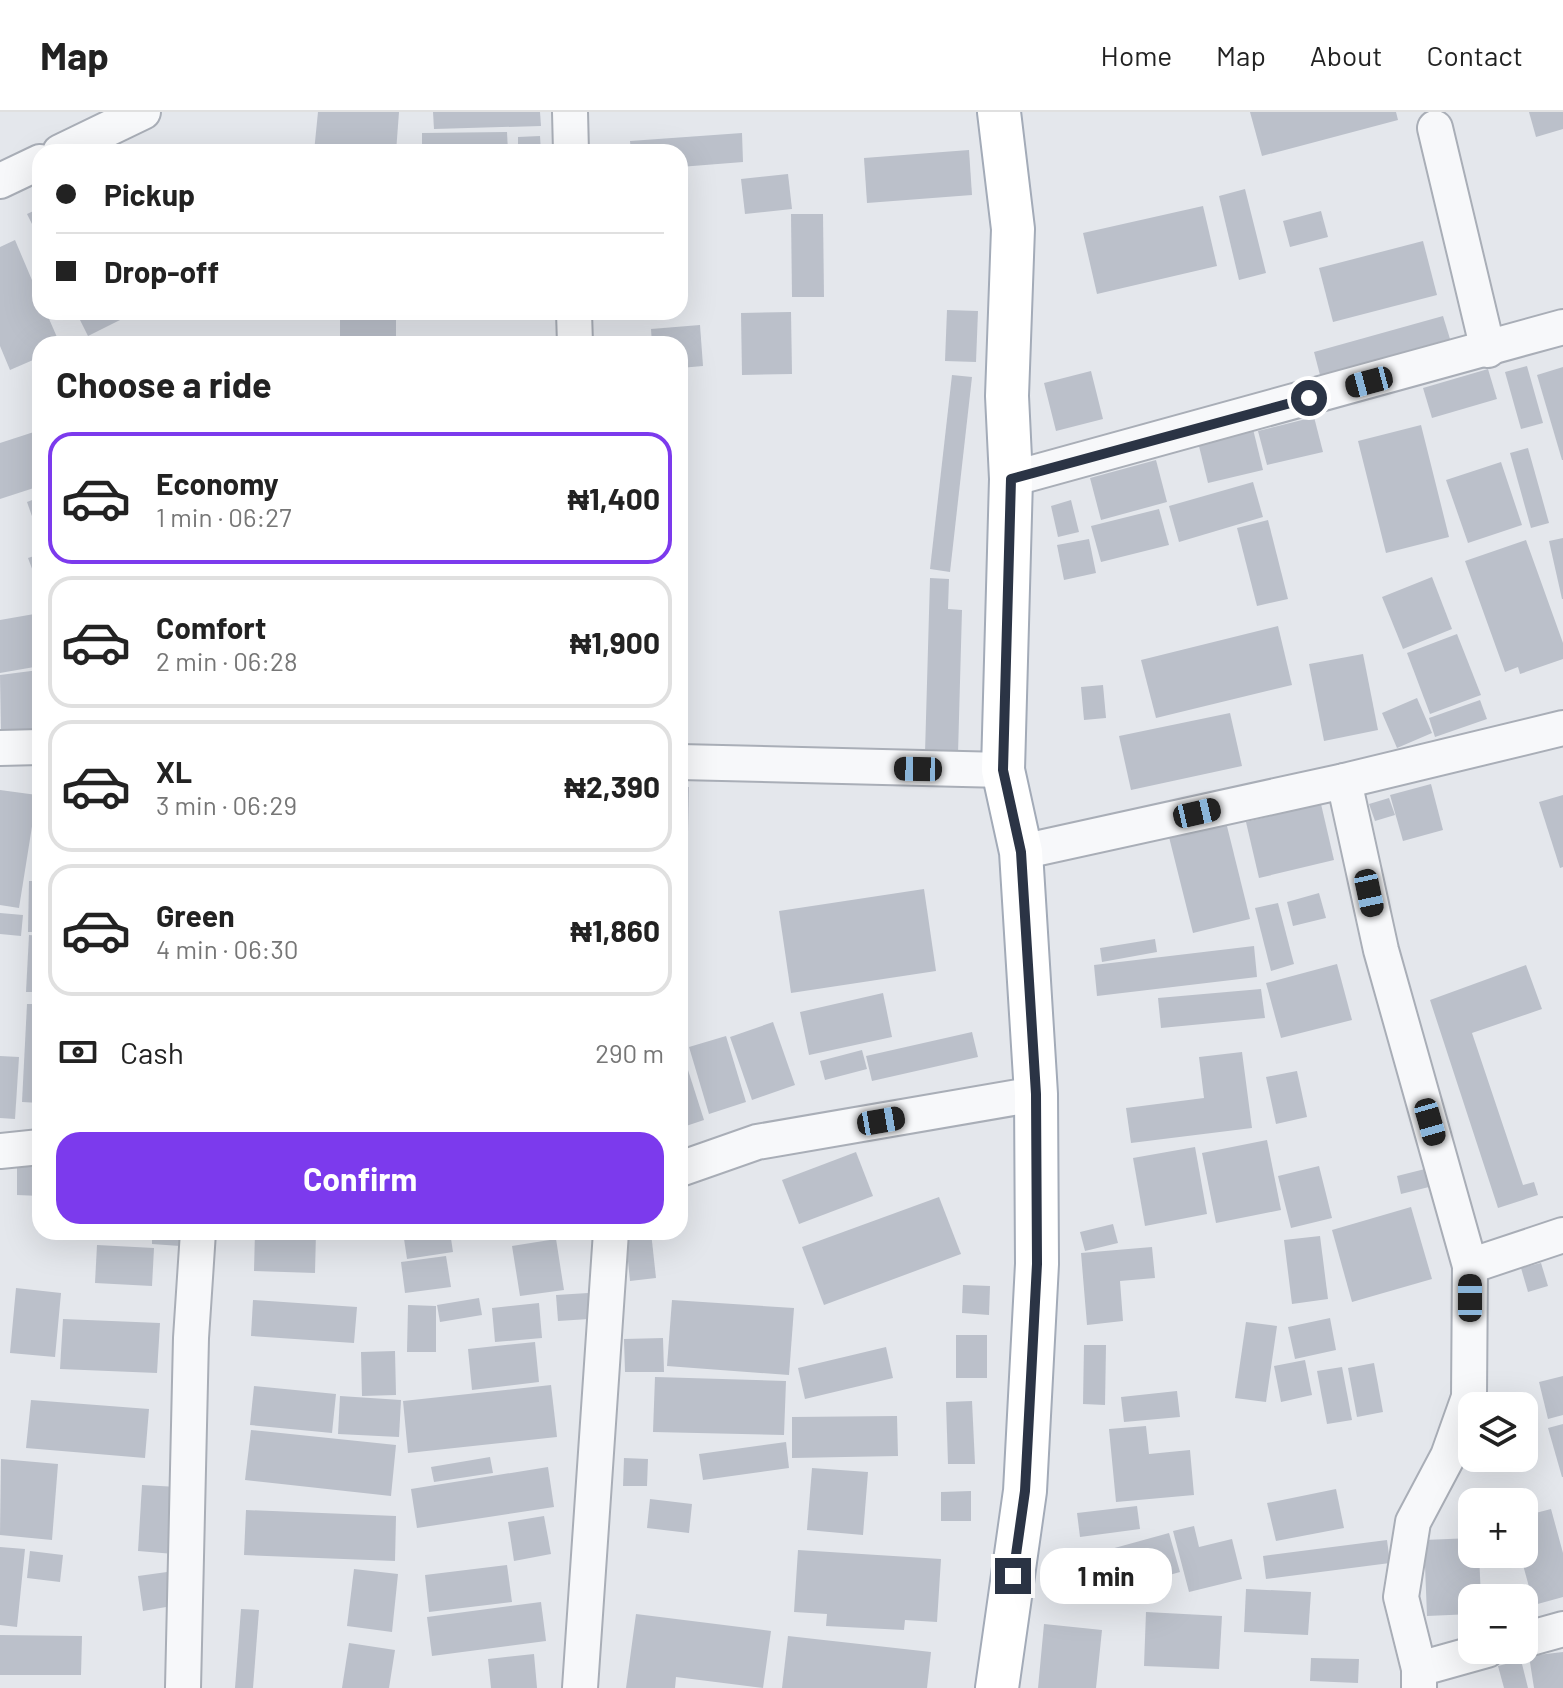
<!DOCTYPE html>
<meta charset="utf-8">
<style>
:root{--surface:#fff;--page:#f6f6f6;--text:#222;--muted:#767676;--line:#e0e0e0;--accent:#7c3aed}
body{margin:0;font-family:Barlow,sans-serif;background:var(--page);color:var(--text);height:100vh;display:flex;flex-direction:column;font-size:30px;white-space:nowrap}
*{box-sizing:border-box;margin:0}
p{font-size:26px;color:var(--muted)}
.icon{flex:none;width:44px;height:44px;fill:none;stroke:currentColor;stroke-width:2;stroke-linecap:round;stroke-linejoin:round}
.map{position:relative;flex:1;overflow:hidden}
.drawer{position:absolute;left:32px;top:224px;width:656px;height:904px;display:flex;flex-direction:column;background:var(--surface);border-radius:24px;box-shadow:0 8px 32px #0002}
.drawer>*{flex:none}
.guide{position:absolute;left:32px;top:32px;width:656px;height:176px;border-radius:24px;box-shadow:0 8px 32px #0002;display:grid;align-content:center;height:176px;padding:0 24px;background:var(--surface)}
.fabs{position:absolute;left:1458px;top:1280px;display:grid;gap:16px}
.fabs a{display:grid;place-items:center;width:80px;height:80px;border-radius:16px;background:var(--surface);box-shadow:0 8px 32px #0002;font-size:40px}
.end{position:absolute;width:36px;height:36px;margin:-18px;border:10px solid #2b3445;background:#fff;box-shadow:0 0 0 4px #fff}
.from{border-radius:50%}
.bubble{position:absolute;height:56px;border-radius:24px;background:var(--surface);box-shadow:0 8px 32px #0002;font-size:26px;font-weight:700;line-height:56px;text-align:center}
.car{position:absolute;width:24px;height:48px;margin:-24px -12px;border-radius:10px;box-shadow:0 0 6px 2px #0007;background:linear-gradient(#222 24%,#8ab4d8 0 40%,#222 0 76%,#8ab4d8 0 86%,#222 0)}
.guide b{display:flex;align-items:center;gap:28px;height:76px;font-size:30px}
.guide b+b{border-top:2px solid var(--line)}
.guide i{width:20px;height:20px;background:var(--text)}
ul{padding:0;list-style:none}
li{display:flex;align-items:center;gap:24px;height:132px;margin:0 16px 12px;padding:0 8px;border:4px solid var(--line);border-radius:24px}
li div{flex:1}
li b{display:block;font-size:30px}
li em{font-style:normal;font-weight:700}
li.selected{border-color:var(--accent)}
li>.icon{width:72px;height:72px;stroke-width:1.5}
h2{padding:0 24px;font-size:36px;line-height:96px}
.pay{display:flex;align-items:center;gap:20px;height:88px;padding:0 24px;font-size:30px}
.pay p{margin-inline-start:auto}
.primary-button{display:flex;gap:16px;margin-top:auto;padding:16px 24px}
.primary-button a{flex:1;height:92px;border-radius:24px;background:var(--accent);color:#fff;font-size:32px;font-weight:700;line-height:92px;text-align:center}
header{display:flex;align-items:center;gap:48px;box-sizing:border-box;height:112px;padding:0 40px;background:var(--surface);border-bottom:2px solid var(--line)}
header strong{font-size:38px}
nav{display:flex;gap:44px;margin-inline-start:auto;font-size:28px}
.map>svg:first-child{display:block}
</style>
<header>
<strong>Map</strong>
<nav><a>Home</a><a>Map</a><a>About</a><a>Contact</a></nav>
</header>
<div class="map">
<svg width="1563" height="1576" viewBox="0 0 1563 1576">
<rect width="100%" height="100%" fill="#e4e7ec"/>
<!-- building -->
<g fill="#bbc0ca">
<polygon points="318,0 399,0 396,40 314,40"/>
<polygon points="433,0 540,0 541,14 434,17"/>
<polygon points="1250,0 1396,0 1398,8 1262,44"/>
<polygon points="1529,0 1563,0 1563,17 1536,25"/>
<polygon points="507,20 508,40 422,40 422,21"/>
<polygon points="742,21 743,50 680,55 680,40 631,40 630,29"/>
<polygon points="540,24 541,40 518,40 518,25"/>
<polygon points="969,38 972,83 867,91 864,46"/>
<polygon points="788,62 792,97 745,102 741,67"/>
<polygon points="1245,77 1266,161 1239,168 1219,84"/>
<polygon points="1203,94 1217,154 1097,182 1083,121"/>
<polygon points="40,96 40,128 27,102"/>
<polygon points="1321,99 1328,125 1290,135 1283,109"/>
<polygon points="791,102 823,102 824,185 792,185"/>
<polygon points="15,128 40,187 40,200 46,200 60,232 40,232 40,245 10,258 0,234 0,135"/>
<polygon points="1423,129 1437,183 1333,210 1319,156"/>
<polygon points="947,198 978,199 976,250 945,249"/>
<polygon points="76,200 136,200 88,224"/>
<polygon points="340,200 396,200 396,230 340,231"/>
<polygon points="791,200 792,262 742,263 741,201"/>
<polygon points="1443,204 1450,227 1320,263 1314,240"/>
<polygon points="700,213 703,254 680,256 680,232 652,232 651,217"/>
<polygon points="1527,254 1543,311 1521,317 1505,260"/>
<polygon points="1563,255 1563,348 1562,348 1537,263"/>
<polygon points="1488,257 1497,287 1432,306 1423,276"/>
<polygon points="1091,259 1103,307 1056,319 1044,271"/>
<polygon points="952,263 972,265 950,460 930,457"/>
<polygon points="1314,305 1323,340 1267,353 1258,319"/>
<polygon points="1421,313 1449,425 1386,441 1358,329"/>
<polygon points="1253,317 1263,358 1208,371 1198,330"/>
<polygon points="40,318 40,374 0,387 0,331"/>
<polygon points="1528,336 1549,411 1531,416 1510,341"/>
<polygon points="1156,348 1167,390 1101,408 1090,366"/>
<polygon points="1501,350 1522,413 1468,431 1446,368"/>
<polygon points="1253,370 1263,405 1179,430 1169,394"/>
<polygon points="40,385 40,427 27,390"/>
<polygon points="1071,388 1079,420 1058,425 1051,394"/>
<polygon points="1159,397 1169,433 1101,450 1091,414"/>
<polygon points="1268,408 1288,487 1257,494 1237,416"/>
<polygon points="1563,426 1563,487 1562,487 1549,429"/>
<polygon points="1089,427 1096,461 1064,468 1057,433"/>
<polygon points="1526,428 1563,531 1563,547 1520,562 1518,555 1505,560 1465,449"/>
<polygon points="40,442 40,478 28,446"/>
<polygon points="1432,465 1452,517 1403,537 1382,485"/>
<polygon points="930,466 949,467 948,497 962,498 958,642 925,641"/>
<polygon points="40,501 40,554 0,561 0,508"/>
<polygon points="1278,514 1292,573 1156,606 1141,548"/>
<polygon points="1457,522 1481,583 1430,602 1407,541"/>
<polygon points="1363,542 1378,618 1324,629 1309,552"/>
<polygon points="39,558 40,616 1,621 0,563"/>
<polygon points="1103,573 1106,606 1084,608 1081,575"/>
<polygon points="1417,586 1432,621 1397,636 1382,601"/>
<polygon points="1480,588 1487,607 1435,625 1429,606"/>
<polygon points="1230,601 1242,654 1131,678 1119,624"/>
<polygon points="1431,672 1443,718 1403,729 1390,683"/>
<polygon points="680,675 689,675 687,764 680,764"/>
<polygon points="0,678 37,683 19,796 0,793"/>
<polygon points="1563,683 1563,755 1560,756 1539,690"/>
<polygon points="1389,686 1395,703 1375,709 1369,692"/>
<polygon points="1321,692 1334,748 1259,766 1246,710"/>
<polygon points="1224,702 1250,807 1193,821 1167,717"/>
<polygon points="29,769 40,769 40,820 28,820"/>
<polygon points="924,777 936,859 791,881 779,799"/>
<polygon points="1319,781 1326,806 1293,814 1287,790"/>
<polygon points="1278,791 1294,852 1271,859 1255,796"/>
<polygon points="0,801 23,803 21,824 0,822"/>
<polygon points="29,823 40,824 40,880 26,880"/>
<polygon points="1155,827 1157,840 1102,850 1100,836"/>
<polygon points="1254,834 1257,865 1097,884 1094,853"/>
<polygon points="1337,852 1352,908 1281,926 1266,871"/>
<polygon points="1526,853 1542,897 1472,921 1523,1073 1534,1070 1538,1083 1498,1096 1430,888"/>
<polygon points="1261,877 1265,906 1161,916 1158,886"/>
<polygon points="883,881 892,925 809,943 800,900"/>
<polygon points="27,892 40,892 40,991 22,990"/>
<polygon points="773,910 795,973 752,988 730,925"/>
<polygon points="972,920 978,945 872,969 866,944"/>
<polygon points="726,924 746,990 709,1002 689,935"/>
<polygon points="680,933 704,1008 680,1016"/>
<polygon points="862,938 867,957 825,968 820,949"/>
<polygon points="1242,940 1252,1016 1131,1031 1126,996 1204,986 1199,945"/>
<polygon points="0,944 19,945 15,1007 0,1006"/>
<polygon points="1297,959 1307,1005 1276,1012 1266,965"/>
<polygon points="1267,1028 1281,1098 1216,1111 1202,1041"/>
<polygon points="1195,1035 1207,1102 1145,1114 1133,1046"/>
<polygon points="856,1040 873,1084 799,1112 782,1068"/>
<polygon points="17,1051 40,1051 40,1084 17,1083"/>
<polygon points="1319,1054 1332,1106 1291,1116 1278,1064"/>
<polygon points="1425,1057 1429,1075 1401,1082 1397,1064"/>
<polygon points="939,1085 961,1142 824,1193 802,1135"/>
<polygon points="1411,1095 1432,1167 1352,1190 1332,1118"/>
<polygon points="1113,1112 1118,1131 1085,1139 1080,1120"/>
<polygon points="78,1120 147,1120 147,1127 78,1124"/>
<polygon points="152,1120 181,1120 180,1134 152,1132"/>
<polygon points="255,1120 316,1120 315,1161 254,1159"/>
<polygon points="403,1120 450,1120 453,1140 407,1147"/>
<polygon points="625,1120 651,1120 656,1166 630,1169"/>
<polygon points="1320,1124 1328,1187 1292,1192 1284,1128"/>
<polygon points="556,1127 564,1178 520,1184 512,1134"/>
<polygon points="97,1133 154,1136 152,1174 95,1171"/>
<polygon points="1152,1135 1155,1166 1120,1169 1123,1209 1087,1213 1081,1141"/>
<polygon points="446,1144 451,1175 405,1181 401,1150"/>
<polygon points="1541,1151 1548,1174 1528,1180 1521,1156"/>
<polygon points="963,1173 990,1174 989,1203 962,1201"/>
<polygon points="16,1176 61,1181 55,1245 10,1241"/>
<polygon points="588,1181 589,1207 558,1209 556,1183"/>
<polygon points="479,1186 482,1203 440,1210 437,1193"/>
<polygon points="253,1188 357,1195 354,1231 251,1224"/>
<polygon points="672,1188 794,1196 789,1263 667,1254"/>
<polygon points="539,1191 542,1226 495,1230 492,1196"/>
<polygon points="408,1193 436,1194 436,1240 407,1240"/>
<polygon points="1330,1206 1336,1238 1295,1247 1288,1215"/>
<polygon points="63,1207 160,1211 157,1261 60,1257"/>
<polygon points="1246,1210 1277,1214 1266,1290 1235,1286"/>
<rect x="956" y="1223" width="31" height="43"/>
<polygon points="663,1226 664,1260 625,1260 624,1227"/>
<polygon points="535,1230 539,1270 472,1278 468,1237"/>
<polygon points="1084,1233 1106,1233 1105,1293 1083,1292"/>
<polygon points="886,1235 893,1266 805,1287 798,1256"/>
<polygon points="395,1239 396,1283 362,1284 361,1240"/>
<polygon points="1305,1248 1312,1283 1281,1290 1274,1254"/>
<polygon points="1374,1251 1383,1300 1357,1305 1348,1256"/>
<polygon points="1342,1255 1352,1308 1327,1312 1317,1259"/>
<polygon points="1563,1264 1563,1303 1548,1307 1539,1270"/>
<polygon points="655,1265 786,1269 784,1323 653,1320"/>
<polygon points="551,1273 557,1325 408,1341 403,1289"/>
<polygon points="254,1274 336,1282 332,1321 250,1313"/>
<polygon points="1177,1279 1180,1305 1124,1310 1121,1285"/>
<polygon points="340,1284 401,1288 399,1325 338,1322"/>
<polygon points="31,1288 149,1297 145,1346 26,1336"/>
<polygon points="972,1289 975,1352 948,1352 946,1290"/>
<polygon points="897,1304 898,1344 792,1346 792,1305"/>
<polygon points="1563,1312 1563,1365 1562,1365 1548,1316"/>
<polygon points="1146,1314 1149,1342 1190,1338 1194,1383 1116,1390 1109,1317"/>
<polygon points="251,1318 396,1333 391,1384 245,1368"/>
<polygon points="786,1330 789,1356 703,1368 699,1342"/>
<polygon points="490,1345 493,1361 434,1370 431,1355"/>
<polygon points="624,1346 648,1347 647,1374 623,1374"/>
<polygon points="1,1347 58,1352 52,1428 0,1423"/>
<polygon points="548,1355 554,1395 417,1416 411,1377"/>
<polygon points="812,1356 868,1360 863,1423 807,1418"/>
<polygon points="142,1373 178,1375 174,1442 138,1439"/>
<polygon points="1336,1377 1344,1416 1276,1429 1267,1391"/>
<polygon points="971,1379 971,1409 941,1409 941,1380"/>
<polygon points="650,1387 692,1392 689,1421 647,1416"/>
<polygon points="1137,1394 1140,1417 1080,1425 1077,1401"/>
<polygon points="1551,1397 1563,1441 1563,1485 1534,1493 1520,1442 1524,1442 1524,1404"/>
<polygon points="246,1398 396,1404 395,1449 244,1443"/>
<polygon points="544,1404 551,1442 514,1449 508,1410"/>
<polygon points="1194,1414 1199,1435 1232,1427 1242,1467 1189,1480 1173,1419"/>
<polygon points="1169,1421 1180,1460 1071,1491 1060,1451"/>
<polygon points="1472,1426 1472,1442 1479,1442 1481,1486 1472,1486 1472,1502 1427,1504 1424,1428"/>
<polygon points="1387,1428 1390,1451 1266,1467 1263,1444"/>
<polygon points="0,1435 25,1437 17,1515 0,1513"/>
<polygon points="798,1438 941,1447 937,1510 905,1508 904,1518 826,1514 827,1502 794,1500"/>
<polygon points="30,1439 63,1443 60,1470 27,1466"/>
<polygon points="507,1453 512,1490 429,1500 425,1463"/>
<polygon points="354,1457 398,1462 392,1520 347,1514"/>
<polygon points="167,1460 172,1494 143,1499 138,1464"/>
<polygon points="1246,1477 1311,1480 1308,1523 1244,1520"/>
<polygon points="541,1490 546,1529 432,1544 427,1505"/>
<polygon points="241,1497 259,1498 253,1576 235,1576"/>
<polygon points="1146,1500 1222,1504 1219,1557 1144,1554"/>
<polygon points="636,1502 771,1519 763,1576 676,1565 675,1576 626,1576"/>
<polygon points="1044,1512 1102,1518 1096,1576 1038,1576"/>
<polygon points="0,1523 82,1524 81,1563 0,1563"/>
<polygon points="788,1524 931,1540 927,1576 782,1576"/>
<polygon points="349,1531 395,1538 389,1576 342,1576"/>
<polygon points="1563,1540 1563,1576 1534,1576 1529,1544"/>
<polygon points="534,1542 537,1576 491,1576 488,1547"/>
<polygon points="1311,1546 1359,1547 1358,1571 1310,1569"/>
<polygon points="1521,1548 1528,1576 1504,1576 1498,1554"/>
</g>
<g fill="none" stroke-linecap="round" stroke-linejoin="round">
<defs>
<g id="minor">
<polyline points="570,0 571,40"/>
<polyline points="1435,16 1488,238"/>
<polyline points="60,40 143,0"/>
<polyline points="0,69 40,50"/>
<polyline points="574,200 575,232"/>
<polyline points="1011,367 1563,215"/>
<polyline points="0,636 40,635"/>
<polyline points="680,650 1003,658"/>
<polyline points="1344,669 1381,838 1470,1154 1469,1285 1448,1344 1413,1410 1401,1485 1419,1557 1419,1576"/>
<polyline points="1021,740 1344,669 1563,616"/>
<polyline points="0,1039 40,1035"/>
<polyline points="680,1057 757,1030 1036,982"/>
<polyline points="1470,1154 1563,1123"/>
<polyline points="1524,1528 1563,1517"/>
<polyline points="1419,1557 1487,1538"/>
<polyline points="183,1576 191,1226 198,1120"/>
<polyline points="580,1576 611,1120"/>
</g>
<polyline id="major" points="997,1576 1025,1379 1037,1152 1036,982 1021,740 1003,658 1011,367 1007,284 1013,117 999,0"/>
</defs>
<!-- minor casing -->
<use href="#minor" stroke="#a9aeb7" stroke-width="38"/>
<!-- major casing -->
<use href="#major" stroke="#a3abb8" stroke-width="46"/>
<!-- minor -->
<use href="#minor" stroke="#f7f8fa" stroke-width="34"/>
<!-- major -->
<use href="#major" stroke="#fff" stroke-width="42"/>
</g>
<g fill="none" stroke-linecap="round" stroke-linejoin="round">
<!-- route -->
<polyline stroke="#2b3445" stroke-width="10" points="1013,1464 1025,1379 1037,1152 1036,982 1021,740 1003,658 1011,367 1309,286"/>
</g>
</svg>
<div class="fabs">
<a><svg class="icon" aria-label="layers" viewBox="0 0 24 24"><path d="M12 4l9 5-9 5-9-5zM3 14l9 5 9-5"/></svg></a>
<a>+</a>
<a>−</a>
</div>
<i class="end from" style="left:1309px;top:286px"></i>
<i class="end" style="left:1013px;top:1464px"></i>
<div class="bubble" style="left:1040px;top:1436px;width:132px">1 min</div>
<i class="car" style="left:1369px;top:270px;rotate:255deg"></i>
<i class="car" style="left:918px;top:657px;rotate:271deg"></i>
<i class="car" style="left:1197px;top:701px;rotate:77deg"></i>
<i class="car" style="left:1369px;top:781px;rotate:168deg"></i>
<i class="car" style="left:881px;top:1009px;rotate:80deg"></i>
<i class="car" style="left:1430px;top:1010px;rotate:164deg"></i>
<i class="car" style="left:1470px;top:1186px;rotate:0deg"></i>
<div class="guide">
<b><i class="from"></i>Pickup</b>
<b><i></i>Drop-off</b>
</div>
<section class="drawer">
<h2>Choose a ride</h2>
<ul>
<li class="selected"><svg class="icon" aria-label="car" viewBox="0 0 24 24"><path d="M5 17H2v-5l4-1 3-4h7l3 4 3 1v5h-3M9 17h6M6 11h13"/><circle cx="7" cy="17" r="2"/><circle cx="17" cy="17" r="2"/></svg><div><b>Economy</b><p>1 min · 06:27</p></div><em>₦1,400</em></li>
<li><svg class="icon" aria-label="car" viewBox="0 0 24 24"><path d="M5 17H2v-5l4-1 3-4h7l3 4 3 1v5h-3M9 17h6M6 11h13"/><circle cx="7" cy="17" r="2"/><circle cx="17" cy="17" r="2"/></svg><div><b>Comfort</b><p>2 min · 06:28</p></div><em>₦1,900</em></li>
<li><svg class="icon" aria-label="car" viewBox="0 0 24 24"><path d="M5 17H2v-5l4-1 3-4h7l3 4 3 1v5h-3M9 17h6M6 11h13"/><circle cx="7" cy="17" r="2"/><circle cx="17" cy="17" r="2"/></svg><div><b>XL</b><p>3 min · 06:29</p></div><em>₦2,390</em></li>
<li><svg class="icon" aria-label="car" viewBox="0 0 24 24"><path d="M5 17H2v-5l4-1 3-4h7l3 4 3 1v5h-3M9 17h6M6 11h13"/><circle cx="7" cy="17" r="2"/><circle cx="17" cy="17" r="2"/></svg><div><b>Green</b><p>4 min · 06:30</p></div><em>₦1,860</em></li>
</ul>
<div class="pay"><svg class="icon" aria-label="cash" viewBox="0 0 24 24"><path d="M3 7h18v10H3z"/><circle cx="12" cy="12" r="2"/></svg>Cash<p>290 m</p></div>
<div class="primary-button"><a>Confirm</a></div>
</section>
</div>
